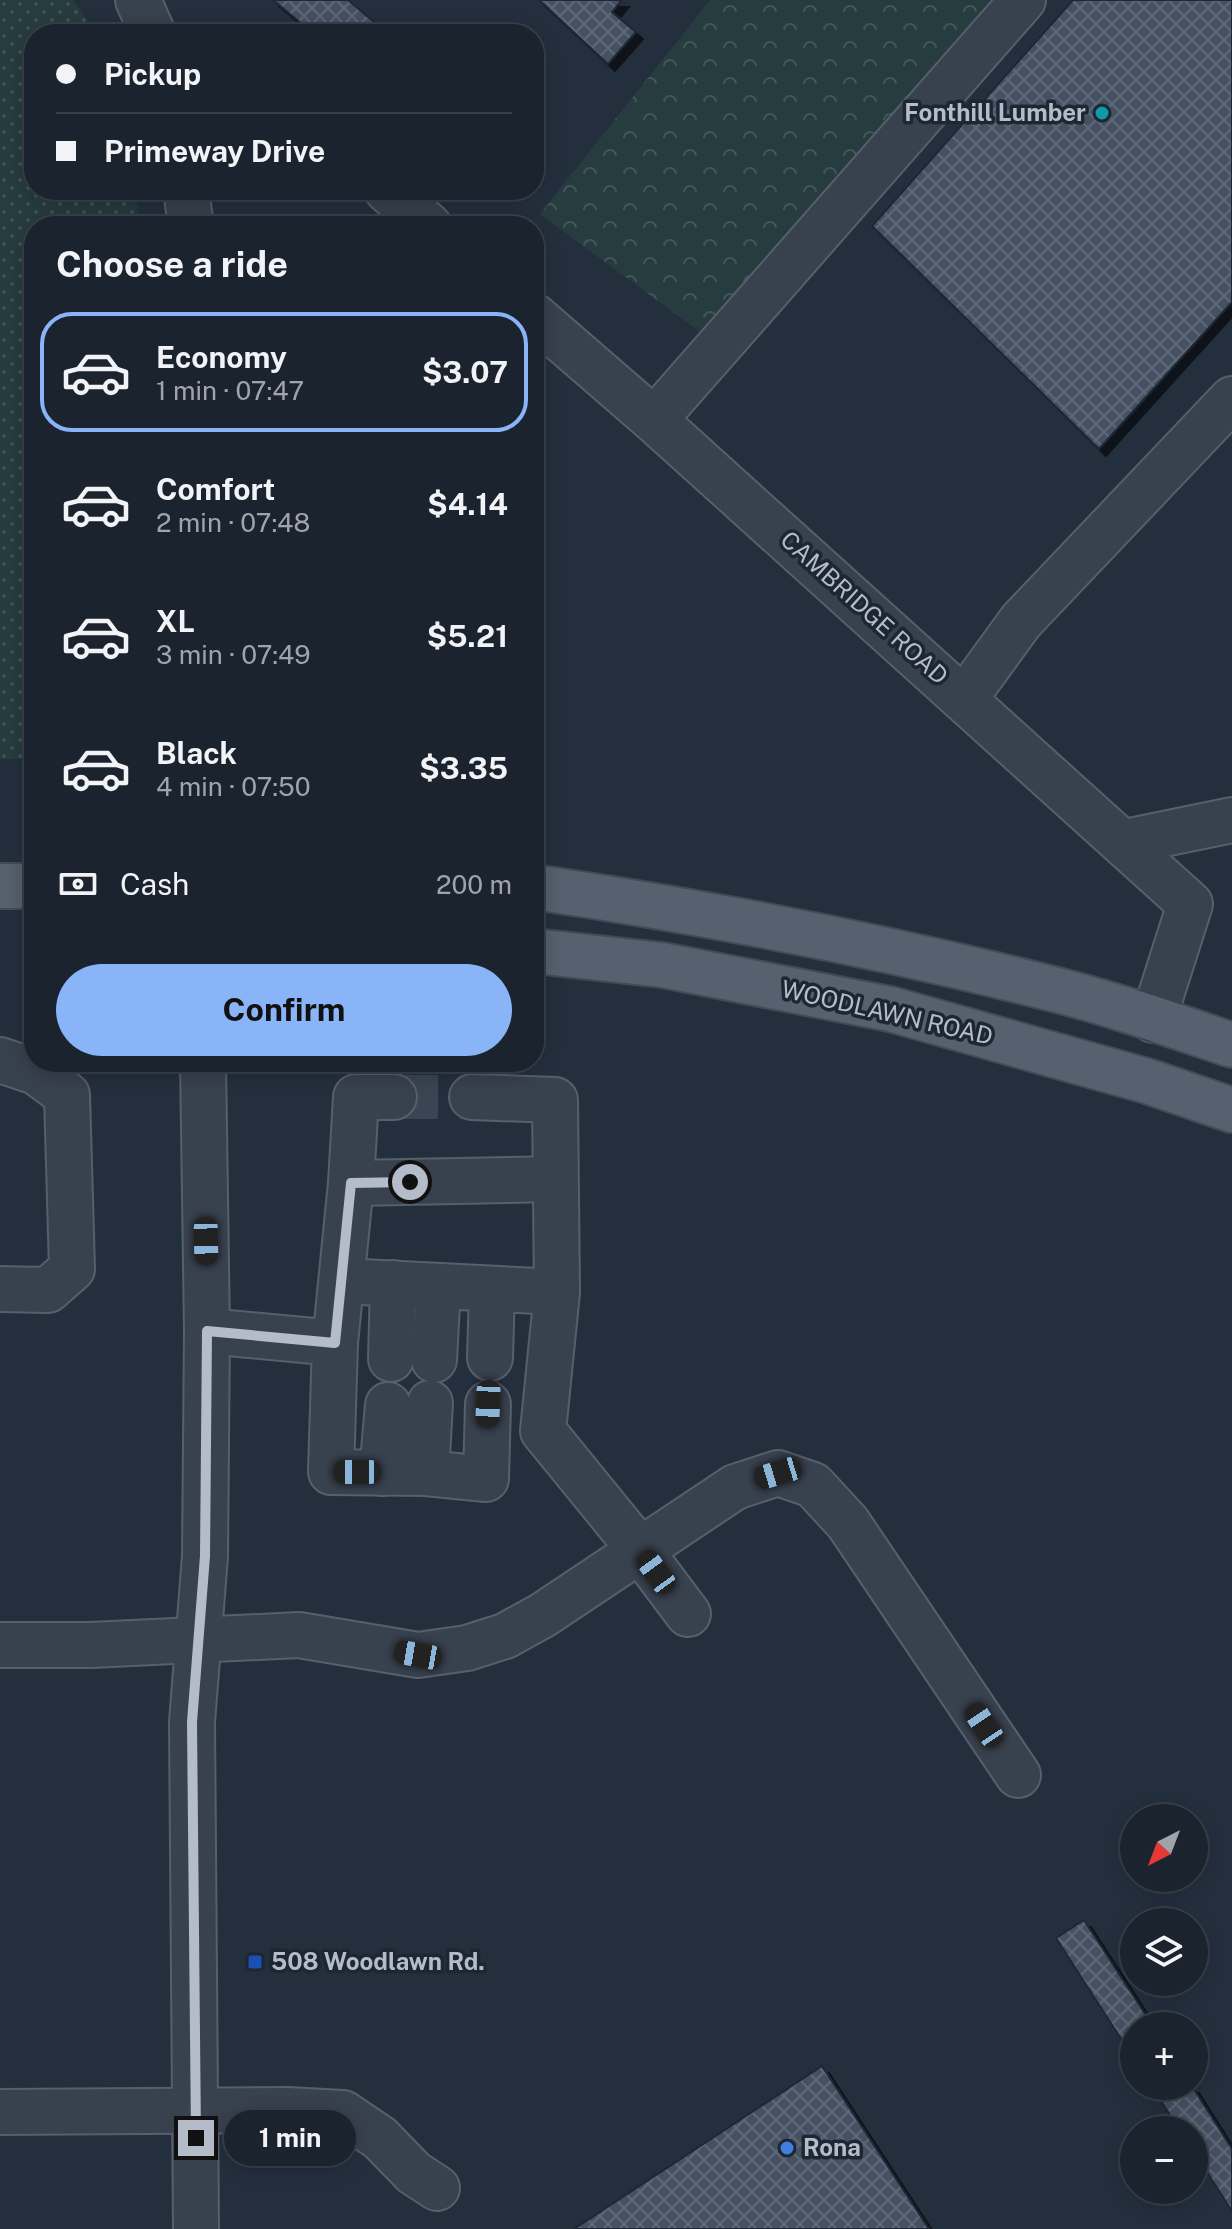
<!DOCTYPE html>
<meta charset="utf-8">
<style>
:root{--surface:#1b232e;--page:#242b36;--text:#f1f3f6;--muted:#a0a4aa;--line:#39404a;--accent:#8ab4f8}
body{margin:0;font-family:"Public Sans",sans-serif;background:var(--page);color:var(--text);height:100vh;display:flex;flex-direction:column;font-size:30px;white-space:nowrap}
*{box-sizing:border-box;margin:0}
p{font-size:26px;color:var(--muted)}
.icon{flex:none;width:44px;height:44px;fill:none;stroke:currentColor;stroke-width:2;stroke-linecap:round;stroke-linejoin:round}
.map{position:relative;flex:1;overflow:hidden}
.details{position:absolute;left:24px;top:216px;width:520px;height:856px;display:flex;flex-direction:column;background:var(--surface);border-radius:32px;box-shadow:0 4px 20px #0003,0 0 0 2px var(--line)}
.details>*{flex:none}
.banner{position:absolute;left:24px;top:24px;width:520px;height:176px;border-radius:32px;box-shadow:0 4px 20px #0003,0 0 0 2px var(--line);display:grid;align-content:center;height:176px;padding:0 32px;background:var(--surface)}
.needle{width:52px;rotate:222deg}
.controls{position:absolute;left:1120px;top:1804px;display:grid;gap:16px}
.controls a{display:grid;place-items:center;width:88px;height:88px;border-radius:50%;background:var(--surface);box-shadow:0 4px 20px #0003,0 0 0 2px var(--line);font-size:40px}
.end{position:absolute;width:36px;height:36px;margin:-18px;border:10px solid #b4bcc9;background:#111;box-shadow:0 0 0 4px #111}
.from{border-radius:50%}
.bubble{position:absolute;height:56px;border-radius:28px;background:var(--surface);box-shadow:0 4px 20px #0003,0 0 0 2px var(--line);font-size:26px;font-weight:700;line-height:56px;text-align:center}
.car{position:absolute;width:24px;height:48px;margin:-24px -12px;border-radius:10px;box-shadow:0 0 6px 2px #0007;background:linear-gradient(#222 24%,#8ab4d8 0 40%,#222 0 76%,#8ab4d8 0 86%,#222 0)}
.banner b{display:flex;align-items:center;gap:28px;height:76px;font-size:30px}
.banner b+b{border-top:2px solid var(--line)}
.banner i{width:20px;height:20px;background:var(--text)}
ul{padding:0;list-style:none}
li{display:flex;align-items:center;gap:24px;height:120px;margin:0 16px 12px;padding:0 16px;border:4px solid transparent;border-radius:32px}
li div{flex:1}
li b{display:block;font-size:30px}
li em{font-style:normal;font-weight:700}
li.selected{border-color:var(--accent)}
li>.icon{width:72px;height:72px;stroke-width:1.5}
h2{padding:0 32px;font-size:36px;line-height:96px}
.pay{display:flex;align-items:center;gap:20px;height:88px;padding:0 32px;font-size:30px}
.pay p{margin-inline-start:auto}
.primary-button{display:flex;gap:16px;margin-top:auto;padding:16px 32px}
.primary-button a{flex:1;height:92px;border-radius:48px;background:var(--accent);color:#111;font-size:32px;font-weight:700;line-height:92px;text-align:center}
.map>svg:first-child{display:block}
</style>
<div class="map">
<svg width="1232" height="2229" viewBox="0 0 1232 2229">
<defs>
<pattern id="grass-dots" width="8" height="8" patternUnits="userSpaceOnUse" patternTransform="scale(2)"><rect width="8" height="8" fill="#263c3f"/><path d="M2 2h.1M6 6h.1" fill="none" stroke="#435659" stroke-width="1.8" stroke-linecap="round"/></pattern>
<pattern id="forest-crowns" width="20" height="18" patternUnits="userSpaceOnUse" patternTransform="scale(2)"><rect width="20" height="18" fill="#263c3f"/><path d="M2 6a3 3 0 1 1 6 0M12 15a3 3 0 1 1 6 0" fill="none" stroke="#435659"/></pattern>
<pattern id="building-cross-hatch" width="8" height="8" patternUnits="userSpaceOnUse" patternTransform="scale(2)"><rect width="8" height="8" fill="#455162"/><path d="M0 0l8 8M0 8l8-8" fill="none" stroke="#5d6877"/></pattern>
<filter id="shadow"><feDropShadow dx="7" dy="7" stdDeviation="0" flood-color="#0009"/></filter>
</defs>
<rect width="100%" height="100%" fill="#242f3e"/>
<!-- grass -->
<polygon fill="url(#grass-dots)" points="0,0 73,0 96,34 34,34 34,190 135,190 140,226 34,226 34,759 0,759"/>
<!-- forest -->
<polygon fill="url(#forest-crowns)" points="710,0 1015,0 719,346 540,214"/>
<!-- building -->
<g fill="url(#building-cross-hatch)" stroke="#1f2835" stroke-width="2" filter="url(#shadow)">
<polygon points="273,0 348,0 380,27 375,34 314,34"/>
<polygon points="539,0 622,0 612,12 636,32 608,64"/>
<polygon points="1073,0 1232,0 1232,302 1099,449 872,226"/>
<polygon points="1084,1920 1153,2026 1134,2026 1134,2059 1056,1938"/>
<polygon points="822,2066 929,2229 574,2229"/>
<polygon points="1151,2086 1192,2086 1232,2149 1232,2211 1194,2152 1194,2130 1180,2130"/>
</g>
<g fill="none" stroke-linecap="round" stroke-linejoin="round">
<!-- minor-tunnel -->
<polyline stroke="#3a4453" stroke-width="44" stroke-dasharray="44 22" stroke-linecap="butt" points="394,1097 472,1097"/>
<defs>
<g id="minor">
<polyline points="138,0 153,34"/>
<polyline points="186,190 191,226"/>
<polyline points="387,190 429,226"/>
<polyline points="534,316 654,420 1190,904 1153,1020"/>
<polyline points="654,420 1023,0"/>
<polyline points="965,698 1021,621 1232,399"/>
<polyline points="1125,842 1232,820"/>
<polyline points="0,1060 36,1072 67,1095 72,1269 48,1290 0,1289"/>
<polyline points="472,1097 555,1100 557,1292 543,1431 640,1550 688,1614"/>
<polyline points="351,1183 555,1179"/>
<polyline points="342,1281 557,1292"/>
<polyline points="207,1331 335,1343 331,1472 426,1473 486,1479 488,1404"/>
<polyline points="335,1343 351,1183 356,1097 394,1097"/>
<polyline points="490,1358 492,1290"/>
<polyline points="391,1359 393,1283"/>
<polyline points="434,1360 438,1286"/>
<polyline points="382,1473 388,1405"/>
<polyline points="426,1473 430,1403"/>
<polyline points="0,1645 91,1645 299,1635 418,1655 467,1648 505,1636 543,1615 735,1487 778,1473 813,1485 848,1523 1018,1775"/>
<polyline points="0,2112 287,2110 343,2113 380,2138 414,2173 437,2188"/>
<polyline points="196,2229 192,1722 205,1556 207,1331 203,1062"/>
</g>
<g id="major">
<polyline points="0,886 34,886"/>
<path d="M534,887C704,912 874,944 1041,986C1105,1001 1169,1024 1232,1045"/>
<polyline points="534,951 662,965 890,1009 1147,1081 1232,1110"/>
</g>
</defs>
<!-- minor casing -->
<use href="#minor" stroke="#565f6c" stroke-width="48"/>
<!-- major casing -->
<use href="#major" stroke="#414a57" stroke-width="48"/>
<!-- minor -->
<use href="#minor" stroke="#38414e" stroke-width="44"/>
<!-- major -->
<use href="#major" stroke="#56606e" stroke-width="44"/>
</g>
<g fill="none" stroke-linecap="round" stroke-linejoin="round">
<!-- route -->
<polyline stroke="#b4bcc9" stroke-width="10" points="196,2138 192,1722 205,1556 207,1331 335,1343 351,1183 410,1182"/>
</g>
<!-- markers -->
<circle fill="#0f9aa8" stroke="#1d2633" stroke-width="3" cx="1102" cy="113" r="8"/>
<rect fill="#1a4fb4" stroke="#1d2633" stroke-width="3" x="247" y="1954" width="16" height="16" rx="4"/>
<circle fill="#3f7fe0" stroke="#1d2633" stroke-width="3" cx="787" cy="2148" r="8"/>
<g text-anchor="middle" stroke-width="7" stroke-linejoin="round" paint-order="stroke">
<!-- poi labels -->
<g font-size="24" font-weight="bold" fill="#b4bcc9" stroke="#1d2633" text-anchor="start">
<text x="1086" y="121" text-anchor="end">Fonthill Lumber</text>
<text x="271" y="1970">508 Woodlawn Rd.</text>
<text x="803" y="2156">Rona</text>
</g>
<!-- street labels -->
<g font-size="24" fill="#b4bcc9" stroke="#1d2633">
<text transform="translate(864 608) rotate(42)" y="8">CAMBRIDGE ROAD</text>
<text transform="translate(887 1013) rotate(13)" y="8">WOODLAWN ROAD</text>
</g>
</g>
</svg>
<div class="controls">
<a><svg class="needle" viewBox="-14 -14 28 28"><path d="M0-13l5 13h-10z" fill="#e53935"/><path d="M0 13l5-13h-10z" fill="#a0a4aa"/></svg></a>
<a><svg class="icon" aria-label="layers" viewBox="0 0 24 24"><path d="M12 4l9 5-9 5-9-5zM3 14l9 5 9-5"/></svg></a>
<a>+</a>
<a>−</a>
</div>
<i class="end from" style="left:410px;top:1182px"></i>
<i class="end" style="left:196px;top:2138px"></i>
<div class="bubble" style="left:224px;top:2110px;width:132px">1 min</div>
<i class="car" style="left:206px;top:1241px;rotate:179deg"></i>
<i class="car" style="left:488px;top:1404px;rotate:182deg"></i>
<i class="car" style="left:357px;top:1472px;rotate:270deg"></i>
<i class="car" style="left:778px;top:1473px;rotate:253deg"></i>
<i class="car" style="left:656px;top:1572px;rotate:324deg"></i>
<i class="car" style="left:418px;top:1655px;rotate:280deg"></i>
<i class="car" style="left:984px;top:1725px;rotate:326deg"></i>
<div class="banner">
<b><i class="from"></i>Pickup</b>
<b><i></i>Primeway Drive</b>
</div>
<section class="details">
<h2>Choose a ride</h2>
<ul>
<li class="selected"><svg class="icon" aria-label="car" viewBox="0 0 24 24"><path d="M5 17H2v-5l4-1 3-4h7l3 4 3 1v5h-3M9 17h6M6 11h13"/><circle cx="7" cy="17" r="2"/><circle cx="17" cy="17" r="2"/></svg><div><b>Economy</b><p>1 min · 07:47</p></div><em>$3.07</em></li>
<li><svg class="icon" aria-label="car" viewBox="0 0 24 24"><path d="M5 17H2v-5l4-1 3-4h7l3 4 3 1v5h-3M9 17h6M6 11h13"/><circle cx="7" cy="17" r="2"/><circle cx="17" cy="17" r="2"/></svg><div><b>Comfort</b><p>2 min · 07:48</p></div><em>$4.14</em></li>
<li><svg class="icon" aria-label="car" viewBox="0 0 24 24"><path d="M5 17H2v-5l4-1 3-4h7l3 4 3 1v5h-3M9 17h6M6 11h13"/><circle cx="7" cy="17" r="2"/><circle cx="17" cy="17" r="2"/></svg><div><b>XL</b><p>3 min · 07:49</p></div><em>$5.21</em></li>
<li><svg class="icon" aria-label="car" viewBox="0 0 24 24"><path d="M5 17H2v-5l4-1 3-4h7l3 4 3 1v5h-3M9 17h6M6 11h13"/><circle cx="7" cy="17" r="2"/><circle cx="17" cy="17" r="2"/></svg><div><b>Black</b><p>4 min · 07:50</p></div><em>$3.35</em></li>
</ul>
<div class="pay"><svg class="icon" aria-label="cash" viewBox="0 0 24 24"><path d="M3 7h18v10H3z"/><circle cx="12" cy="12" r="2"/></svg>Cash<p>200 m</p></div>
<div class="primary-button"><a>Confirm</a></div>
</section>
</div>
